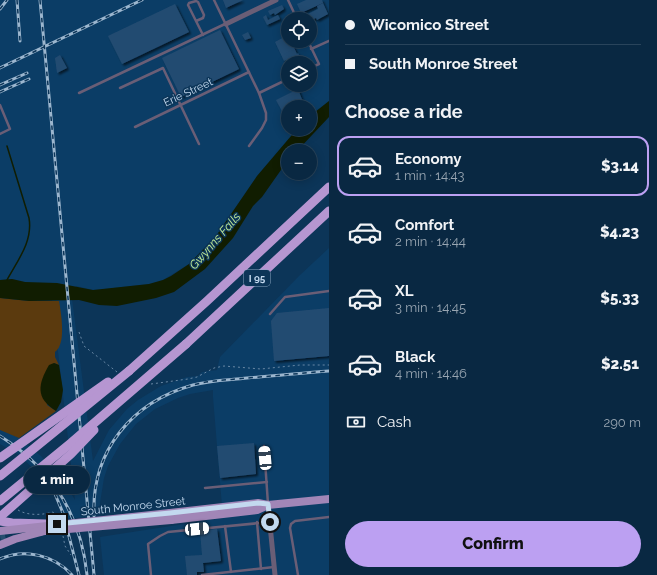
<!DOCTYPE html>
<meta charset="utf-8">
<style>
:root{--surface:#092842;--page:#123049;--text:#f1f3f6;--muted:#99a6b2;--line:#29445b;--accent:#bca0f2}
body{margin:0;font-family:Raleway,sans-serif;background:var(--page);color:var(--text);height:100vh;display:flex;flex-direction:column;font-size:15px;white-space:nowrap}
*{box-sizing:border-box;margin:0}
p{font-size:13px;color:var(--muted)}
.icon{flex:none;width:22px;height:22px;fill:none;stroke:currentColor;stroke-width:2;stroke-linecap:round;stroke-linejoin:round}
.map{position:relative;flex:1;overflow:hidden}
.side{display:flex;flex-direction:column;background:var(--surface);width:328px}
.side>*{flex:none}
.top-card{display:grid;align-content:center;height:88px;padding:0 16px;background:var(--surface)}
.fabs{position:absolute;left:281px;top:12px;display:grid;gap:8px}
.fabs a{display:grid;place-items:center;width:36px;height:36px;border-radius:50%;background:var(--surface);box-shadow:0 2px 10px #0003,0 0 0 1px var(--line);font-size:20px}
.end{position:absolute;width:18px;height:18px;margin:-9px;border:5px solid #c3d9ef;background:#111;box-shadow:0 0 0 2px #111}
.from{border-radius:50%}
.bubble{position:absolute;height:28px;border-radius:14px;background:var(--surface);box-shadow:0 2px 10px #0003,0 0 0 1px var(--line);font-size:13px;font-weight:800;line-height:28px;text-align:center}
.car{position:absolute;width:12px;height:24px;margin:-12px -6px;border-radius:5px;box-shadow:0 0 3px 1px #0007;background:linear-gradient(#fff 24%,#345 0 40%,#fff 0 76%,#345 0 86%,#fff 0)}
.top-card b{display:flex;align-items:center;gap:14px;height:38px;font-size:15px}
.top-card b+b{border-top:1px solid var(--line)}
.top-card i{width:10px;height:10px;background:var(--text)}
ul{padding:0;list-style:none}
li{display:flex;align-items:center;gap:12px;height:60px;margin:0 8px 6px;padding:0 8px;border:2px solid transparent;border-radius:12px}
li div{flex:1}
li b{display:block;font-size:15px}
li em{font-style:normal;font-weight:800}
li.selected{border-color:var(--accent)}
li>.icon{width:36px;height:36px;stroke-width:1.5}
h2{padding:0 16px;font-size:18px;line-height:48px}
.pay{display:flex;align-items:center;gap:10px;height:44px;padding:0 16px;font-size:15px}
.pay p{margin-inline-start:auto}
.primary-button{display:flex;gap:8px;margin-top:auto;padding:8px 16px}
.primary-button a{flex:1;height:46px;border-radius:24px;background:var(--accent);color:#111;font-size:16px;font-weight:800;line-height:46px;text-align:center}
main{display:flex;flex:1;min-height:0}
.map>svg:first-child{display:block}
</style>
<main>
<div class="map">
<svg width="329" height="575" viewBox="0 0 329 575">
<defs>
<filter id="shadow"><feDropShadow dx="2" dy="2" stdDeviation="1" flood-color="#0009"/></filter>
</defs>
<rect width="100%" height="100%" fill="#0c3558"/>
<!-- built -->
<path fill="#0b3d66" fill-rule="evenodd" d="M0,0H329V101L310,116V107H288V129H297L257,176L216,236L189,264L163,280L149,284L105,289L93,290L76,286L72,299L93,461L109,430L127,409L138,400L161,386L187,377L198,376L202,372L217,370L220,357L299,276L329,248V575H104L100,537L223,518L213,397V390L190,394L178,398L155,409L136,424L120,444L108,466L104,478L100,503V515L68,519L49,487L37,472L19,455L0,444V425L12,432L41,456L66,485L75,500L52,299L25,282L12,279L0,280ZM288,19H310V41H288ZM288,63H310V85H288Z"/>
<!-- green -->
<path fill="#5b3a0e" d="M0,298L29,301H59C61,312 65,337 59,347C59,348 55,352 55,352V357L59,365L54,363L47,405L56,411L19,438L0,430Z"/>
<!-- water -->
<g fill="#111d01">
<polygon points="329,101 329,117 297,151 288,151 288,160 262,197 253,206 233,238 205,269 174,292 156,298 117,306 99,305 79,300 29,301 0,298 0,280 12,279 25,282 57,283 93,290 149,284 163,280 171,276 189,264 216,236 257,176 297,129 310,129 310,116"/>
<path d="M54,363L59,365L63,390L61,402L56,411C35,398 38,384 49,365Z"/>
</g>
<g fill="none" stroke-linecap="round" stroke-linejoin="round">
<!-- stream -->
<path stroke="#111d01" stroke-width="1.5" d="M7,146L29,218C33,241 18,260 7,280"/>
</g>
<!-- building -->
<g fill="#244b71" filter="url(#shadow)">
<polygon points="223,0 243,0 226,8"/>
<polygon points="306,0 322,0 323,3 301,13 297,4"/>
<polygon points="323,3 328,14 317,20 316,18 310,21 310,19 305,19 304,16 318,9 317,6"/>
<polygon points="175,4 189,32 122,64 108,36"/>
<polygon points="282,5 284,9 275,15 274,13 270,15 268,11"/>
<polygon points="266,15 268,20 278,15 280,19 267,25 263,17"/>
<polygon points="220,30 239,69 181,97 162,58"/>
<polygon points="248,32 251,38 245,40 242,35"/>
<polygon points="288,35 288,41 291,41 297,54 298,53 302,61 297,63 287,63 286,60 284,61 275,42"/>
<polygon points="60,55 67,68 57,73 55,58"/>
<polygon points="298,89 303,102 299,104 301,107 288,107 288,116 285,117 276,100"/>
<polygon points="329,308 329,356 274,361 271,321 277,313"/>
<polygon points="254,443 256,474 220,478 217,446"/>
<polygon points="217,529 221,561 203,563 204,572 197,572 197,575 187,575 185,556 202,555 200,531"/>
</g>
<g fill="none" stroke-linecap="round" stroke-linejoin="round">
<!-- primary-tunnel -->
<polyline stroke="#274e6f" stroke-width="8" stroke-dasharray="8 4" stroke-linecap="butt" points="0,536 5,535"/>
<!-- path -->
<g stroke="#6988a5" stroke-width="1" stroke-dasharray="2 3" stroke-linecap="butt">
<polyline points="79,332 84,346 117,372"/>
<polyline points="151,384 188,379 197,377 214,368 224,366 261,369 300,365 329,365"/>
<path d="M18,510C28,516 43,515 53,512L58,517"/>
<polyline points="63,536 65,546 71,555"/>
</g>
<!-- lane -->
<g stroke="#6a5e76" stroke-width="2.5">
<polyline points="214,0 259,93 266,113 266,120 262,128 249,146"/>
<polyline points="288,0 297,19"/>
<polyline points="196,21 203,18 204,15 198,2 196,1 189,3 188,5 203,35"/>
<polyline points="308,41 319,64 310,68"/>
<polyline points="311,49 329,41"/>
<polyline points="120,88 163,68 199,144"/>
<polyline points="79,93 225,24"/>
<polyline points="259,93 288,79"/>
<polyline points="0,105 10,129 0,134"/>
<polyline points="135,127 249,72"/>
<polyline points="270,314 285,297 329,291"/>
<polyline points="264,446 268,504"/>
<polyline points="205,488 267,482"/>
<polyline points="257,522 261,569"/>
<polyline points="225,526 231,572"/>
<polyline points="151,575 148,544 160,536 168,532 270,522"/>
<polyline points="202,575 274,567"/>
<polyline points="298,575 290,528 291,524 295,521 329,517"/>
</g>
<!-- street -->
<g stroke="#6a5e76" stroke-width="5">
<polyline points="226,24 276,0"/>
<polyline points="268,505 275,575"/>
</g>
<!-- primary -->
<g stroke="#a186b7" stroke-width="8">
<polyline points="170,513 258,503 268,505 329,499"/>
<polyline points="171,520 257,510 268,505"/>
<polyline points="0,545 15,539 41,532"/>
</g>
<!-- highway -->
<g stroke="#b696d1" stroke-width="9">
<polyline points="186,344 329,211"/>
<polyline points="129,371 207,301 329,187"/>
<polyline points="0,521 12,523 46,524"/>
</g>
<defs>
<g id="rail">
<polyline points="17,0 20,41"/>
<polyline points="40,0 94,575"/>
<polyline points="0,9 7,0"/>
<polyline points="0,68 142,0"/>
<polyline points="0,85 27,73"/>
<polyline points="0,92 29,79"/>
<path d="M0,436C51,468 81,515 87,575"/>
<polyline points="55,494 63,513 79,575"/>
<path d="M94,516C91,451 132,402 193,385C211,380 229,380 247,378C275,376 302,373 329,371"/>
<path d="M0,559C25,548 54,555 72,575"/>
</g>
</defs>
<!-- rail casing -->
<use href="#rail" stroke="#9cb6ce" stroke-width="3"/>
<!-- rail -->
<use href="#rail" stroke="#0c3558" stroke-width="1.5" stroke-dasharray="4.5" stroke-linecap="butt"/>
<!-- primary-bridge -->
<g stroke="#a186b7" stroke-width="8">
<polyline points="0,531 170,513"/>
<polyline points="34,532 171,520"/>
</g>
<!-- highway-bridge -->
<g stroke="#b696d1" stroke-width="9">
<polyline points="0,458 108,382"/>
<polyline points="0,476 129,371"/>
<polyline points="0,501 71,443 186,344"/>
<polyline points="0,517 71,454 94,430"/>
</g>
</g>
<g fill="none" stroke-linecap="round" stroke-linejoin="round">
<!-- route -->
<polyline stroke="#c3d9ef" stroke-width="5" points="57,524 170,513 258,503 268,504 270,522"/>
</g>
<g text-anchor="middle" stroke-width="3" stroke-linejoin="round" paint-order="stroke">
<!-- shield labels -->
<rect fill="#0c3558" stroke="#8ca8c2" stroke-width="1" x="244" y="270" width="26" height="16" rx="3"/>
<g font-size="10" font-weight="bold" fill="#c3d9ef">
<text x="257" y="282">I 95</text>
</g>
<!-- street labels -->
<g font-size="11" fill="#c3d9ef" stroke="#0c3558">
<text transform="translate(188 92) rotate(-25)" y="4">Erie Street</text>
<text transform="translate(133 506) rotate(-6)" y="4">South Monroe Street</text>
</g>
<!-- water labels -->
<g font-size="12" font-style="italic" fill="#c5ee97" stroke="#0c3558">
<text transform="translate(215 241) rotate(-49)" y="4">Gwynns Falls</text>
</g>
</g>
</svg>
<div class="fabs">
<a><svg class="icon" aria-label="locate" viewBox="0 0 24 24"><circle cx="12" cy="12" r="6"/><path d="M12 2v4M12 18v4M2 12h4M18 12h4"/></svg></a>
<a><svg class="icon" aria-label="layers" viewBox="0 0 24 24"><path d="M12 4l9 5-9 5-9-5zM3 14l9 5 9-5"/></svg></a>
<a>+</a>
<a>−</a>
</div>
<i class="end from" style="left:270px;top:522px"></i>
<i class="end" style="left:57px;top:524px"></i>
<div class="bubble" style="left:24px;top:466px;width:66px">1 min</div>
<i class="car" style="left:265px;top:458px;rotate:355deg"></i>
<i class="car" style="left:197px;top:529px;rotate:84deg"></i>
</div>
<section class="side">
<div class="top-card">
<b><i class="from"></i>Wicomico Street</b>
<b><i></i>South Monroe Street</b>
</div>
<h2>Choose a ride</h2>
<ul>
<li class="selected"><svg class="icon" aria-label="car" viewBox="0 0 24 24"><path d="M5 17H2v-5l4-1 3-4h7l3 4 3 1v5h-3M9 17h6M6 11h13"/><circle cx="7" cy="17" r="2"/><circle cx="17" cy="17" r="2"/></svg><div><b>Economy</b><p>1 min · 14:43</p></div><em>$3.14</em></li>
<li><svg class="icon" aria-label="car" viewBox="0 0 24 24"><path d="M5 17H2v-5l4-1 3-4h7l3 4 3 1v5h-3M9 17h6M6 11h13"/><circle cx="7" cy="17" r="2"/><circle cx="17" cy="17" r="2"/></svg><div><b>Comfort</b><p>2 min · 14:44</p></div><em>$4.23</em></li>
<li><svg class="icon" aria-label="car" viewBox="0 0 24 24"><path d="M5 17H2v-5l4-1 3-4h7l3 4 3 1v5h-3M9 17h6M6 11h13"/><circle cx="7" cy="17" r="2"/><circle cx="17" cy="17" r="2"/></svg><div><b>XL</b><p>3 min · 14:45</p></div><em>$5.33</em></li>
<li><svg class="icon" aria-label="car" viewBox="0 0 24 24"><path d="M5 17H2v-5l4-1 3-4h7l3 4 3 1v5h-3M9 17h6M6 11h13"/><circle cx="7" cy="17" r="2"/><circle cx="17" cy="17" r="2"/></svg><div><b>Black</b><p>4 min · 14:46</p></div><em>$2.51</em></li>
</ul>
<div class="pay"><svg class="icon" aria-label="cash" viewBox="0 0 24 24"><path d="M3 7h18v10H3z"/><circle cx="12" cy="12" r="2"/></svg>Cash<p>290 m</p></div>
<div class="primary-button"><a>Confirm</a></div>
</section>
</main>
